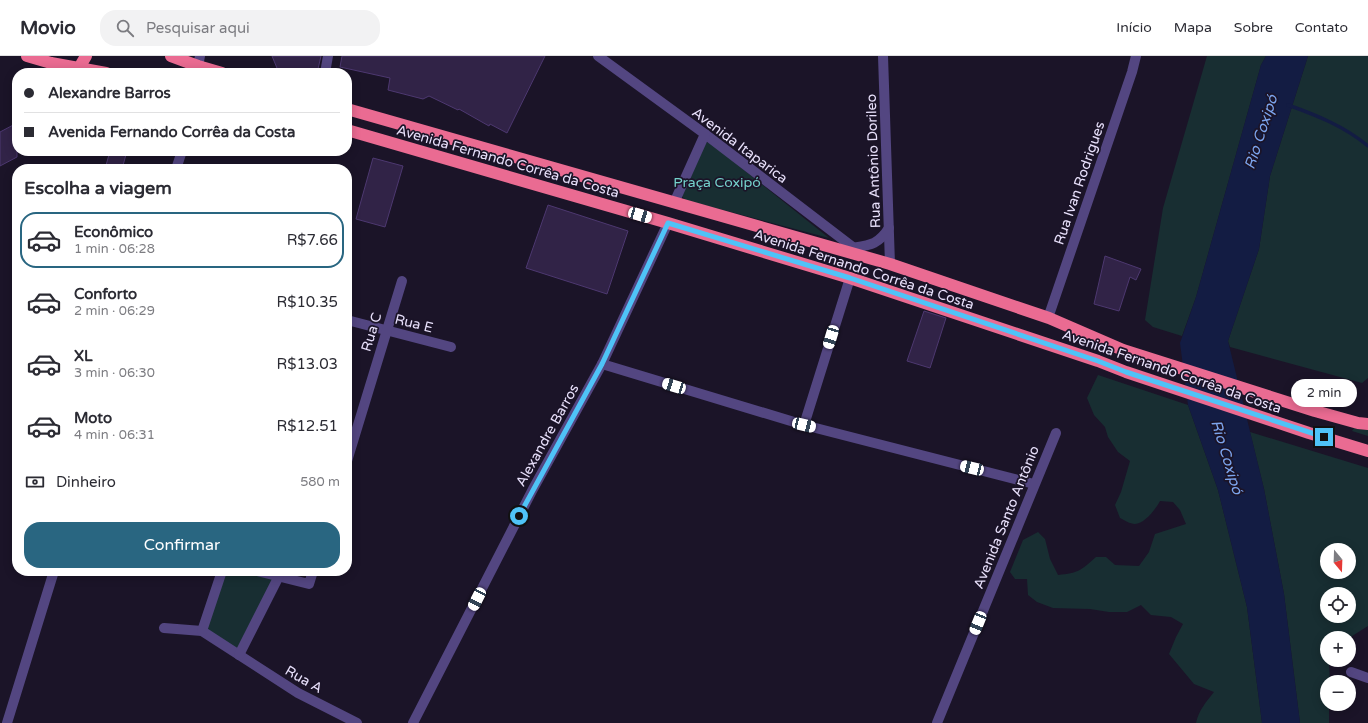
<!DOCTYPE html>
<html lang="pt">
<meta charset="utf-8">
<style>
:root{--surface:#fff;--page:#f2f2f3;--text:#2b2b33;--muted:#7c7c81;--line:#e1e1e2;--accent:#296681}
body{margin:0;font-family:"Varela Round",sans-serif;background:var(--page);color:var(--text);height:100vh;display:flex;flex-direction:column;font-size:15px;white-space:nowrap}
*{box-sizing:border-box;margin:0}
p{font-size:13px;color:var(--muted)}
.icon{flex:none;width:22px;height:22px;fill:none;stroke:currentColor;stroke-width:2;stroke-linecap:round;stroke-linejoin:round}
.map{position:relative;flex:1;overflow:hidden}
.panel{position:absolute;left:12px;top:108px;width:340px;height:412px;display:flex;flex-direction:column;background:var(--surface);border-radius:16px;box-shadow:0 2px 10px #0003}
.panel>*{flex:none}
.top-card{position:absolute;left:12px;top:12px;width:340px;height:88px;border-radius:16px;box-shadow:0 2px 10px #0003;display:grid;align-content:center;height:88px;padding:0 12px;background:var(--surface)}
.needle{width:26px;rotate:161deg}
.tools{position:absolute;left:1320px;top:487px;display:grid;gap:8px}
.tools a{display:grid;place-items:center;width:36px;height:36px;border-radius:50%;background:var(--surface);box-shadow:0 2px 10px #0003;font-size:20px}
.end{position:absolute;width:18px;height:18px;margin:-9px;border:5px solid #4fc3f7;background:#111;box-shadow:0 0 0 2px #111}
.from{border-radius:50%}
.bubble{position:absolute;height:28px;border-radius:14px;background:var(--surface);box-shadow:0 2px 10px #0003;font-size:13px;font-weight:600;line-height:28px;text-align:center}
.car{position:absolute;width:12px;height:24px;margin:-12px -6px;border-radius:5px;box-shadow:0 0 3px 1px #0007;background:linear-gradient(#fff 24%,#345 0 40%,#fff 0 76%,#345 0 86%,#fff 0)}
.top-card b{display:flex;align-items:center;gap:14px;height:38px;font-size:15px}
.top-card b+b{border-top:1px solid var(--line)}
.top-card i{width:10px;height:10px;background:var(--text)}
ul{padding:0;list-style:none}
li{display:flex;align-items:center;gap:12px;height:56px;margin:0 8px 6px;padding:0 4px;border:2px solid transparent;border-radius:16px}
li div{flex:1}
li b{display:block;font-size:15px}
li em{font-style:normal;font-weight:600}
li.current{border-color:var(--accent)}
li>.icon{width:36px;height:36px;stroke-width:1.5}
h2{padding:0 12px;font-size:18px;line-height:48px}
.pay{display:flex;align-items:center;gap:10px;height:44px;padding:0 12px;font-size:15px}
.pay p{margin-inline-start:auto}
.cta{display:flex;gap:8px;margin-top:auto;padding:8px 12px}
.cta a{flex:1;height:46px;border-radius:16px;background:var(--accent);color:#fff;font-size:16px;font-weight:600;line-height:46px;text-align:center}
header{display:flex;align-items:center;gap:24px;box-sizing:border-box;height:56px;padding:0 20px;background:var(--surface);border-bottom:1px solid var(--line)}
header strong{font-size:19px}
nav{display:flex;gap:22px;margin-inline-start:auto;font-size:14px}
.search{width:280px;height:36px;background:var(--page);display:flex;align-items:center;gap:10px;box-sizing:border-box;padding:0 14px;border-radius:16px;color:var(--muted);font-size:15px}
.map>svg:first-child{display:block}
</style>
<header>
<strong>Movio</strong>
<div class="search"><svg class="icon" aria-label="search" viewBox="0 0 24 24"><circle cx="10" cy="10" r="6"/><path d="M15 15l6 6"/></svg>Pesquisar aqui</div>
<nav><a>Início</a><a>Mapa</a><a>Sobre</a><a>Contato</a></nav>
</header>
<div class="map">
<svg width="1368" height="667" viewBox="0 0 1368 667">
<rect width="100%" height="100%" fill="#1b1428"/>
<!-- green -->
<g fill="#182e32" fill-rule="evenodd">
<polygon points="1207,0 1266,0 1261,9 1196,241 1182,280 1153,271 1145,264 1163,152"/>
<polygon points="1308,0 1368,0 1368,322 1362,327 1230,291 1228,285 1259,193 1270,120"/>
<polygon points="706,86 710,87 829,182 685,144 682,140"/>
<path d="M1098,319L1188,349L1218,434L1247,551L1262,667H1196C1199,654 1206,646 1214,636L1194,628L1169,598L1176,581L1183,568L1171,561L1151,559L1141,549L1127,556H1109L1090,553L1053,552L1037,546L1028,539L1027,523H1015L1010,516L1023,484L1038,476L1045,483L1050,503L1058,519C1079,517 1080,515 1096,501H1106L1115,509L1139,510L1149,496L1155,478L1186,468L1180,454L1173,446L1160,445C1156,453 1144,468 1135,468C1130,468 1124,464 1120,462L1115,449L1121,436L1130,405L1118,396L1108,381L1105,371L1094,359L1087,342Z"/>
<polygon points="1354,372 1368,374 1368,380 1352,375"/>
<path d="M1250,376L1368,412V570L1349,582H1327V604H1330L1329,606L1330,626H1327V648H1329V667H1300L1284,538L1264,433ZM1327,494H1349V516H1327ZM1327,538H1349V560H1327Z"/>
<polygon points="227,515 242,515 275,523 239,595 206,574"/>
</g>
<!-- water -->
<polygon fill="#131c43" points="1266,0 1308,0 1270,120 1259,193 1228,285 1264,433 1284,538 1300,667 1262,667 1247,551 1218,434 1188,349 1180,287 1196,241 1261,9"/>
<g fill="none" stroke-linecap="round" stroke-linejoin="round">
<!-- stream -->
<path stroke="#131c43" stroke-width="3.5" d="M1288,49C1316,59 1344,70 1368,90"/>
</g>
<!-- building -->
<g fill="#312347" stroke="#4d3870">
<polygon points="272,0 321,0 318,13 312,17 307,17 295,14 294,17 279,17"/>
<polygon points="342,0 545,0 507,77 490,68 489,70 459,53 458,54 429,40 423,43 388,34 390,22 340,11"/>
<polygon points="17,67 17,101 0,110 0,76"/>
<polygon points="110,95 127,95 122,113 105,113"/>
<polygon points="373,102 403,110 385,171 356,163"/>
<polygon points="548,149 628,175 607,238 526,212"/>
<polygon points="1105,200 1141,213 1136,224 1130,221 1119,255 1094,248"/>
<polygon points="924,255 946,262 930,312 907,305"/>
</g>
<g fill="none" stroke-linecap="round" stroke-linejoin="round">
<!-- minor -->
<g stroke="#534681" stroke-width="10">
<polyline points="598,0 705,78 854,192 863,200"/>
<polyline points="883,0 890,208"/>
<polyline points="198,10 200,0"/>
<polyline points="325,17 328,0"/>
<polyline points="176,113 182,95"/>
<polyline points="674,147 705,78"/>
<path d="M851,192C870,189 878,189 889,172"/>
<polyline points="1048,262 1132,16 1136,0"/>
<polyline points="347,264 451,291"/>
<polyline points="602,308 804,369 1034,428"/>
<polyline points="804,369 850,222"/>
<polyline points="347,405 402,225"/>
<polyline points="257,515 309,528 313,515"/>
<polyline points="164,572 202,575 298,637 357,667"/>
<polyline points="202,575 222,515"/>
<polyline points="239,599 279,520"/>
<polyline points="1351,616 1368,622"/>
<polyline points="7,667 54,515"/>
<polyline points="413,667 533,433 602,308 668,167"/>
<polyline points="937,667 1056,377"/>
</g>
<!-- highway -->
<g stroke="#ea6b92" stroke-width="12">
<polyline points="27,0 51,7 106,17"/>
<polyline points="171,0 198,10 222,17"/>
<polyline points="79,12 86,0"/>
<polyline points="347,53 890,208 1049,262 1123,294 1315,355 1358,367 1368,368"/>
<polyline points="347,74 668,167 850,222 1098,305 1126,316 1309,377 1368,395"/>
</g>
</g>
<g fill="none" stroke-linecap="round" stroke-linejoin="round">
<!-- route -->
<polyline stroke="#4fc3f7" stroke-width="5" points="519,460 602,308 668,167 850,222 1098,305 1126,316 1324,381"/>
</g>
<g text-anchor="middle" stroke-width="3.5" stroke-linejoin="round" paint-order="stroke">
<!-- street labels -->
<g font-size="14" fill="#e8e0fb" stroke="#1b1428">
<text transform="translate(740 89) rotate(37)" y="5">Avenida Itaparica</text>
<text transform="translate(508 105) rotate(16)" y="5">Avenida Fernando Corrêa da Costa</text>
<text transform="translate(873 105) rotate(-92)" y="5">Rua Antônio Dorileo</text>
<text transform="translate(1079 127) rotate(-71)" y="5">Rua Ivan Rodrigues</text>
<text transform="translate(864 213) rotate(18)" y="5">Avenida Fernando Corrêa da Costa</text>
<text transform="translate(414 267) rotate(14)" y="5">Rua E</text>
<text transform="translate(371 276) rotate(-73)" y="5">Rua C</text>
<text transform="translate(1172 315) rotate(19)" y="5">Avenida Fernando Corrêa da Costa</text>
<text transform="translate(547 379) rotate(-61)" y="5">Alexandre Barros</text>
<text transform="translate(1006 461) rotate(-68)" y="5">Avenida Santo Antônio</text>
<text transform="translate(304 623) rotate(30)" y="5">Rua A</text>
</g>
<!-- park labels -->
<g font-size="14" fill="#75d2cc" stroke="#1b1428">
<text x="717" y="131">Praça Coxipó</text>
</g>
<!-- water labels -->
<g font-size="15" font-style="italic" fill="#7ca4ed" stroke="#1b1428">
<text transform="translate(1261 76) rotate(-72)" y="5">Rio Coxipó</text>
<text transform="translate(1227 401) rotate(73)" y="5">Rio Coxipó</text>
</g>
</g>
</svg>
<div class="tools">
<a><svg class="needle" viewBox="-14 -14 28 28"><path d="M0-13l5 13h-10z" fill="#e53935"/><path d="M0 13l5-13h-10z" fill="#7c7c81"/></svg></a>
<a><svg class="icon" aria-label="locate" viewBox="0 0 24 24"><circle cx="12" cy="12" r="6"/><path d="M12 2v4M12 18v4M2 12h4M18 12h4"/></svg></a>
<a>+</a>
<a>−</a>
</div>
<i class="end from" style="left:519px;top:460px"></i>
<i class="end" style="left:1324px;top:381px"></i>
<div class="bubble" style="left:1291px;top:323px;width:66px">2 min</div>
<i class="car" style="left:640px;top:159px;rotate:106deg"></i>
<i class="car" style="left:831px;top:281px;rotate:197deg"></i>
<i class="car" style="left:674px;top:330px;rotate:287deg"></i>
<i class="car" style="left:804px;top:369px;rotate:103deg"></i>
<i class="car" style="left:972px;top:412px;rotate:284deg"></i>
<i class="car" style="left:477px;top:543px;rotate:207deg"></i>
<i class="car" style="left:978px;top:567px;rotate:202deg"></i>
<div class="top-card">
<b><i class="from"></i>Alexandre Barros</b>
<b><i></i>Avenida Fernando Corrêa da Costa</b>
</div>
<section class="panel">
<h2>Escolha a viagem</h2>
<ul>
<li class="current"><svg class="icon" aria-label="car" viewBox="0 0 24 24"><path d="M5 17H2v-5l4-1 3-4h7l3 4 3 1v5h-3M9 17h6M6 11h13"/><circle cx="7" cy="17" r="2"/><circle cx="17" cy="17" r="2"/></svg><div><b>Econômico</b><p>1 min · 06:28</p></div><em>R$7.66</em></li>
<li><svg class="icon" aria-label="car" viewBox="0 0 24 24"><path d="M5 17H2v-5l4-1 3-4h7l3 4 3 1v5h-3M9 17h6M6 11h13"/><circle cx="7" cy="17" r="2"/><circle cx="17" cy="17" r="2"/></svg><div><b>Conforto</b><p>2 min · 06:29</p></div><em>R$10.35</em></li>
<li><svg class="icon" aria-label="car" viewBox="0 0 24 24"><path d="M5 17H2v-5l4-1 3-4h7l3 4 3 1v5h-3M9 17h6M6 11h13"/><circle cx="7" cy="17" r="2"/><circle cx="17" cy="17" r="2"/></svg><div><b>XL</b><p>3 min · 06:30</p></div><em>R$13.03</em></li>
<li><svg class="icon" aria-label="car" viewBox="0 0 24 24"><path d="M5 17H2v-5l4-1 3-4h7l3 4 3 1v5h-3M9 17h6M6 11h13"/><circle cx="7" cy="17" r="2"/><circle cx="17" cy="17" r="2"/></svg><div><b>Moto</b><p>4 min · 06:31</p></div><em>R$12.51</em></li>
</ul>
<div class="pay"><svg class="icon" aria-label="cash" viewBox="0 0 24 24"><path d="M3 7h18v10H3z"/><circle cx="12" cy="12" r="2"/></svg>Dinheiro<p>580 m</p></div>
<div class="cta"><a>Confirmar</a></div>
</section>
</div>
